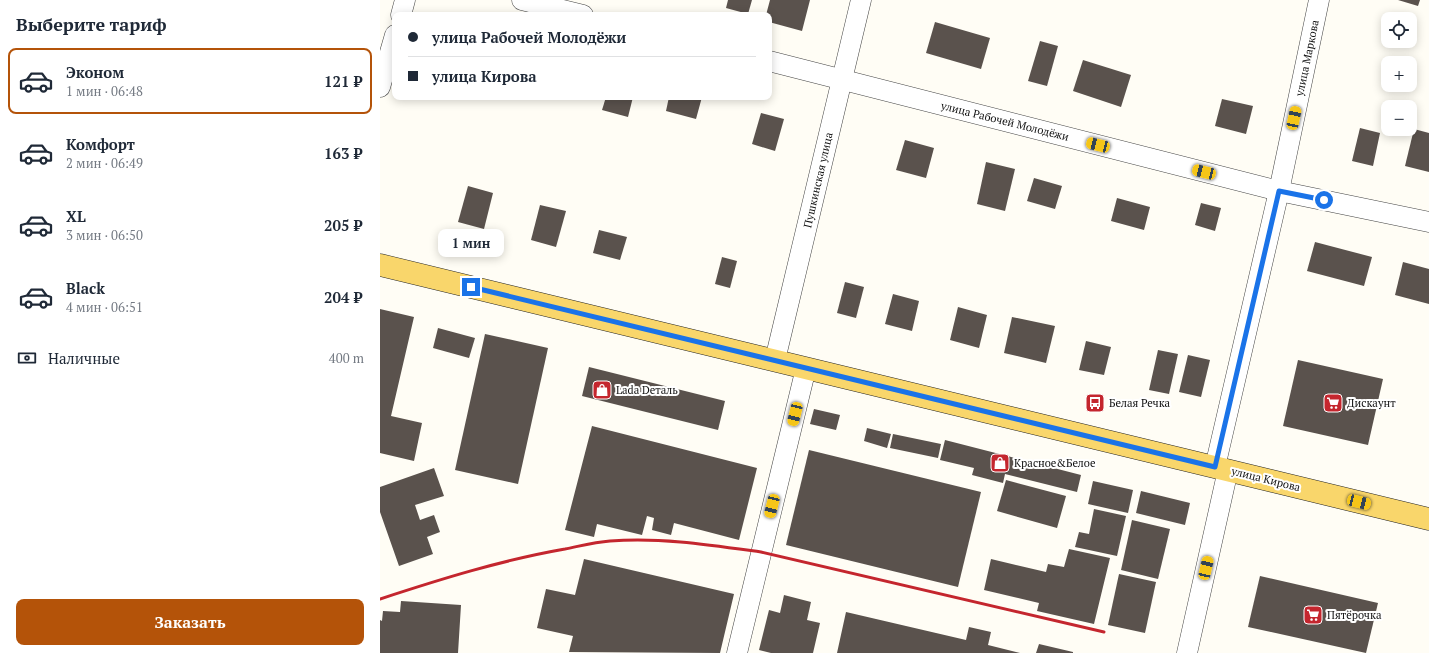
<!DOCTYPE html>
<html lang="ru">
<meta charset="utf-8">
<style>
:root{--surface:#fff;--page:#f6f6f7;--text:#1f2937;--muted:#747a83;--line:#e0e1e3;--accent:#b45309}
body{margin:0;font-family:"PT Serif",serif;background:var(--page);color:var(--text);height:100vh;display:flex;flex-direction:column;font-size:15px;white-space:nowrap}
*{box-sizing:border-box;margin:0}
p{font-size:13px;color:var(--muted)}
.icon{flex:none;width:22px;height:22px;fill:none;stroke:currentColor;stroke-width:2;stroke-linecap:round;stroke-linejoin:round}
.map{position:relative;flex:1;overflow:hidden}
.details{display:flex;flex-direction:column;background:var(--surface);width:380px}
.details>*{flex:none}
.hud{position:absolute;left:12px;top:12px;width:380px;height:88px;border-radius:8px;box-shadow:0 2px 10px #0003;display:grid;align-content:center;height:88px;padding:0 16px;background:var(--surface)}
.fabs{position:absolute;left:1001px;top:12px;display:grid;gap:8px}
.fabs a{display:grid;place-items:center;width:36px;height:36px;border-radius:8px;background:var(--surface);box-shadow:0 2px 10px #0003;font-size:20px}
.end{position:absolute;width:18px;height:18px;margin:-9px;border:5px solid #1a73e8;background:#fff;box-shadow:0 0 0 2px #fff}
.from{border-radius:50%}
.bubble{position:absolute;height:28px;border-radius:8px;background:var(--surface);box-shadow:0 2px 10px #0003;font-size:13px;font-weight:800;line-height:28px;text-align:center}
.car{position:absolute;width:12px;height:24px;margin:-12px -6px;border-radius:5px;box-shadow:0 0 3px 1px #0007;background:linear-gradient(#f5c518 24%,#345 0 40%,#f5c518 0 76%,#345 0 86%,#f5c518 0)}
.hud b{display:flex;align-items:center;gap:14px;height:38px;font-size:15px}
.hud b+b{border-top:1px solid var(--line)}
.hud i{width:10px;height:10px;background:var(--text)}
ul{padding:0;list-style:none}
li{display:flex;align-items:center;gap:12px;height:66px;margin:0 8px 6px;padding:0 8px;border:2px solid transparent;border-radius:8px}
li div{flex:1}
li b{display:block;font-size:15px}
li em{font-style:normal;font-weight:800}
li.selected{border-color:var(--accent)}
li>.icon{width:36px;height:36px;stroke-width:1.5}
h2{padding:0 16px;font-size:18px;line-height:48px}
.pay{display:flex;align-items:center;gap:10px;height:44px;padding:0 16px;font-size:15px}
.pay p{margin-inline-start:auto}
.primary-button{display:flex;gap:8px;margin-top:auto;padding:8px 16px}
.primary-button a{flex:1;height:46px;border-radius:8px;background:var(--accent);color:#fff;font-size:16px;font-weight:800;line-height:46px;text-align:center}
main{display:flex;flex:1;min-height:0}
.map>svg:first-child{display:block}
</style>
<main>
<section class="details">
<h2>Выберите тариф</h2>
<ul>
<li class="selected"><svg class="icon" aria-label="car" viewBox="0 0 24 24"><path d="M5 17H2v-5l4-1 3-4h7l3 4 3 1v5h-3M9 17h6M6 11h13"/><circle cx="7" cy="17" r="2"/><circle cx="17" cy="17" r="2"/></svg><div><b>Эконом</b><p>1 мин · 06:48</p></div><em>121 ₽</em></li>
<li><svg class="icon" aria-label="car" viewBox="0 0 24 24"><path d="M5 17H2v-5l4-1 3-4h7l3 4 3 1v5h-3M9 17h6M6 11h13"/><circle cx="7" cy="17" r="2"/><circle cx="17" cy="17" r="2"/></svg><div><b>Комфорт</b><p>2 мин · 06:49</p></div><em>163 ₽</em></li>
<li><svg class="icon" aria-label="car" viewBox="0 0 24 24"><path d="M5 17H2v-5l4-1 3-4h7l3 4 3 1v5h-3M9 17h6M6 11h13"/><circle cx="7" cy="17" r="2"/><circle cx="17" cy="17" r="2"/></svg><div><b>XL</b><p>3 мин · 06:50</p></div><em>205 ₽</em></li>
<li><svg class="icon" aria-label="car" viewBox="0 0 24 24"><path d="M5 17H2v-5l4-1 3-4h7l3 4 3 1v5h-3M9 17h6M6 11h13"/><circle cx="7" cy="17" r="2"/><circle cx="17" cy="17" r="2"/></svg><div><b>Black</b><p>4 мин · 06:51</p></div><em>204 ₽</em></li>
</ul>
<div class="pay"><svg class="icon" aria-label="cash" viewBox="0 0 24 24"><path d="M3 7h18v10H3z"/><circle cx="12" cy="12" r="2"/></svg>Наличные<p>400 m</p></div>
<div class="primary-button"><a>Заказать</a></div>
</section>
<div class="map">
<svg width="1049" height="653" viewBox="0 0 1049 653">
<rect width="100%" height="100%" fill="#fffdf5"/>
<!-- building -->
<g fill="#5a524d">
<polygon points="348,0 372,0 368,14 346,8"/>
<polygon points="390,0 430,0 422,31 389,22 389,15 386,15"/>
<polygon points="1018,0 1040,0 1038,6"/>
<polygon points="555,22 610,38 601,69 546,53"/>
<polygon points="660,41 678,46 667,86 648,81"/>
<polygon points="703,60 751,75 741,107 693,91"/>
<polygon points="226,97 253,97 248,117 222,110"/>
<polygon points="289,97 322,97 316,119 286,111"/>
<polygon points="842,99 873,106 866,134 835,126"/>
<polygon points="381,113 404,119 395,151 372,144"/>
<polygon points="980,128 1000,133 993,166 972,161"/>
<polygon points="1034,129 1049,133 1049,172 1025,166"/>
<polygon points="525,140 554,148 546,178 516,170"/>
<polygon points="606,162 635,169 625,211 597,204"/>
<polygon points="654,178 682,186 675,209 647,201"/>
<polygon points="88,186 113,193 104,229 78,222"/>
<polygon points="737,198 770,207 764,230 731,221"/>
<polygon points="821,203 841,208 835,231 815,225"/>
<polygon points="160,205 186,211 176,247 151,240"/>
<polygon points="219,230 247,237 240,260 213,253"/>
<polygon points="935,242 992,257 984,286 927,271"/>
<polygon points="342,257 357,261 350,288 335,284"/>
<polygon points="1023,262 1049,269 1049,304 1015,295"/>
<polygon points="465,282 484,287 476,318 457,313"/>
<polygon points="513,294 539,301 532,331 505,324"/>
<polygon points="578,307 607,315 599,348 570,340"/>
<polygon points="0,309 34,317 11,416 42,423 34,461 0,453"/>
<polygon points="632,317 675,326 666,363 624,353"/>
<polygon points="58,328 95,338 89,358 53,348"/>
<polygon points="105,334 168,348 138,484 75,470"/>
<polygon points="706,341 731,347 724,375 699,370"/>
<polygon points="778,350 798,354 789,394 769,390"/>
<polygon points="808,355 830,360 821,397 799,392"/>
<polygon points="918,360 1003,379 988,445 903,426"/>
<polygon points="209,367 345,401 338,430 202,396"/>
<polygon points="434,409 460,415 456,430 430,424"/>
<polygon points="212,426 377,468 359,540 294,523 291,535 272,530 274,518 267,516 262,535 217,524 214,537 185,530"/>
<polygon points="487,428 511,434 507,448 484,441"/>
<polygon points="513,434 561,444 558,458 510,448"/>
<polygon points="565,440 701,475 697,492 625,474 623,483 592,475 594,468 560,460"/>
<polygon points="429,450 601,492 578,587 406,545"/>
<polygon points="54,468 64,496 35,505 40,520 54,515 60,532 47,537 53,554 19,566 0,512 0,487"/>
<polygon points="626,480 686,496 677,528 617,511"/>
<polygon points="713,481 753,490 748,513 708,504"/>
<polygon points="761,491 810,503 805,525 756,513"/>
<polygon points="714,509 746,516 737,556 695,547 699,532 709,534"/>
<polygon points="752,520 790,529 778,579 741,570"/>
<polygon points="689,549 730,558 714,624 657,611 659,603 604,590 611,559 666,572 668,564 684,567"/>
<polygon points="204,559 354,594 340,653 189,652 193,636 157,628 166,589 195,595"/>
<polygon points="739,574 776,582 765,633 728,625"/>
<polygon points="880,576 998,603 986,653 868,627"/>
<polygon points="404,595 431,602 427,620 440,623 433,653 391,653 379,650 389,610 400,613"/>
<polygon points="21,601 81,605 78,653 0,653 0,620 2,621 3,611 20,612"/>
<polygon points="466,612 586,640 589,627 611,632 608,645 640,653 457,653"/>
<polygon points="659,644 693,652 693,653 656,653"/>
</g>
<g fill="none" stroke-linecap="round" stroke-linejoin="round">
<defs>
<g id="minor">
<polyline points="142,0 203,15"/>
<polyline points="21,15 25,0"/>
<polyline points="389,61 899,191 1049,222"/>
<polyline points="0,87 15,35"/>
<polyline points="395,360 481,0"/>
<polyline points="835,467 899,191 939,0"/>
<polyline points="357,653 426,368"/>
<polyline points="807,653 848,470"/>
</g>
<polyline id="major" points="0,265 1049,519"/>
</defs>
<!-- minor casing -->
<use href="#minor" stroke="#444" stroke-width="21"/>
<!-- major casing -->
<use href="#major" stroke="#222" stroke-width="23"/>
<!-- minor -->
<use href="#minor" stroke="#fff" stroke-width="20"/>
<!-- major -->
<use href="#major" stroke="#f9d66b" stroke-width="22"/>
<!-- rail -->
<path stroke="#c4262e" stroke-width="3" d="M0,599C61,579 122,560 185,549C200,546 215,542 230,541C280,537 331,545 381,552L724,632"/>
</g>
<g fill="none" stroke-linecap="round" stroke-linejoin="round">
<!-- route -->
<polyline stroke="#1a73e8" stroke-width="5" points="91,287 835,467 899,191 944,200"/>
</g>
<!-- icons -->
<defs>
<symbol id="shop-square" viewBox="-11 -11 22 22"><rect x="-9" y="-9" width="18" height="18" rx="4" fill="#c4262e" stroke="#fff"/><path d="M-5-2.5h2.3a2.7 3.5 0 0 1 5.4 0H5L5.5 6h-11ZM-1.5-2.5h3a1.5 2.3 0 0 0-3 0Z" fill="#fff"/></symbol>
<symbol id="bus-square" viewBox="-11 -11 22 22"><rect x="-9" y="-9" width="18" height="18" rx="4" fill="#c4262e" stroke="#fff"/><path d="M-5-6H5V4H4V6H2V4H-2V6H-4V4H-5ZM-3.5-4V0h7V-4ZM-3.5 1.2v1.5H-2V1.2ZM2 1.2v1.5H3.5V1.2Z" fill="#fff"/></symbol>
<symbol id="supermarket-square" viewBox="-11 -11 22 22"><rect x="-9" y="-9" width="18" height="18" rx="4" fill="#c4262e" stroke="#fff"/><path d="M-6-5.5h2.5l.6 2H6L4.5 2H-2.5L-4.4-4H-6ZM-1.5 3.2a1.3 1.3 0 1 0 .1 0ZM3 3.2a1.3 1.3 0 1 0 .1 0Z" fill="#fff"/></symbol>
</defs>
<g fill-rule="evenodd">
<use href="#shop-square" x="211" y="379" width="22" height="22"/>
<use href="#bus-square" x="704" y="392" width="22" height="22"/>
<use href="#supermarket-square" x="942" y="392" width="22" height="22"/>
<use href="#shop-square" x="609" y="452" width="22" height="22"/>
<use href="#supermarket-square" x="922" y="604" width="22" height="22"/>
</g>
<g text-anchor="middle" stroke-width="4" stroke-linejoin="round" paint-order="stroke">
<!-- street labels -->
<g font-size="11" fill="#111" stroke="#fff">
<text transform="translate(927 58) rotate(-78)" y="4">улица Маркова</text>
<text transform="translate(625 121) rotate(14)" y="4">улица Рабочей Молодёжи</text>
<text transform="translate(438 180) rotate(-77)" y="4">Пушкинская улица</text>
<text transform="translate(886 479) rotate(14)" y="4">улица Кирова</text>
</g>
<!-- poi labels -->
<g font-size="11" fill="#111" stroke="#fff" text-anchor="start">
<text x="236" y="394">Lada Dеталь</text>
<text x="729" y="407">Белая Речка</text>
<text x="967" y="407">Дискаунт</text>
<text x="634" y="467">Красное&amp;Белое</text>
<text x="947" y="619">Пятёрочка</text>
</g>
</g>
</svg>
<div class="fabs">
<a><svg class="icon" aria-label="locate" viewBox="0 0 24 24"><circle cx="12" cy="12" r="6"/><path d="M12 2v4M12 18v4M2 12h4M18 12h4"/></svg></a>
<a>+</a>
<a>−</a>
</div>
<i class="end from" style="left:944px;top:200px"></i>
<i class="end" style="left:91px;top:287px"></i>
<div class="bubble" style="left:58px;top:229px;width:66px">1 мин</div>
<i class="car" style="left:914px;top:118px;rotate:12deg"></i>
<i class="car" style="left:718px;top:145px;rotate:284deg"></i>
<i class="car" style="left:824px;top:172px;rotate:284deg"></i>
<i class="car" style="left:415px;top:414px;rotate:194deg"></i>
<i class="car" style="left:979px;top:502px;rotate:104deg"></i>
<i class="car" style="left:392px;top:506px;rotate:194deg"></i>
<i class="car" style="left:826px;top:568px;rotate:13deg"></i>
<div class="hud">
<b><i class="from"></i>улица Рабочей Молодёжи</b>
<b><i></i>улица Кирова</b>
</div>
</div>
</main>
